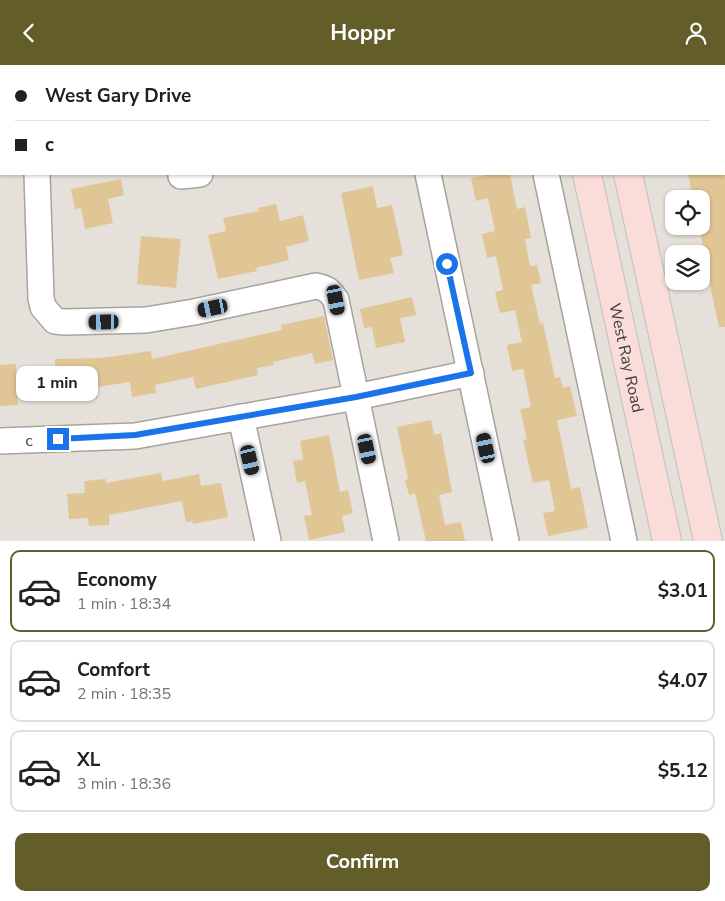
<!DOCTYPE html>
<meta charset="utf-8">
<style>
:root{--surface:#fff;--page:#f2f2f2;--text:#202124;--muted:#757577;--line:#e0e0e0;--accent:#625d29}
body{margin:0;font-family:"Nunito Sans",sans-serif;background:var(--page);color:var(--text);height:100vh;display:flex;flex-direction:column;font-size:19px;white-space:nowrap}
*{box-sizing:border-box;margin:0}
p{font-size:16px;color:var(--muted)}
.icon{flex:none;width:28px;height:28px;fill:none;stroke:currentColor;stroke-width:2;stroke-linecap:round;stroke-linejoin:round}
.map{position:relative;height:476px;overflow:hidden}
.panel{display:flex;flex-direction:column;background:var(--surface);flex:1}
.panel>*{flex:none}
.hud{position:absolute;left:0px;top:0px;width:725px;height:110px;box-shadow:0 1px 4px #0004;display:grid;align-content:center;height:110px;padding:0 15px;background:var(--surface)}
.buttons{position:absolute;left:665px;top:125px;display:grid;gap:10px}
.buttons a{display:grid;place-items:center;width:45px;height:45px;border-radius:10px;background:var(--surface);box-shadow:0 1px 4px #0004;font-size:25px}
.end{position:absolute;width:22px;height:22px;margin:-11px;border:6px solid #1a73e8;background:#fff;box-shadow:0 0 0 2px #fff}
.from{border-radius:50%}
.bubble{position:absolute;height:35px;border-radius:10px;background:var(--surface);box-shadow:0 1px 4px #0004;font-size:16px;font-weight:700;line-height:35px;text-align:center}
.car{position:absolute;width:15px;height:30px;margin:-15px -8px;border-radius:6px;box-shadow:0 0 4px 1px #0007;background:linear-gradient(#222 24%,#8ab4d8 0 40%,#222 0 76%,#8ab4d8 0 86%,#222 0)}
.hud b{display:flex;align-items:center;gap:18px;height:48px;font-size:19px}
.hud b+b{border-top:1px solid var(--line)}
.hud i{width:12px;height:12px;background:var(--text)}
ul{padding:9px 0 0;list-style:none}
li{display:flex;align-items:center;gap:15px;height:82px;margin:0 10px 8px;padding:0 5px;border:2px solid var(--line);border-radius:10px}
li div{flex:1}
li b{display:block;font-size:19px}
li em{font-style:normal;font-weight:700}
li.on{border-color:var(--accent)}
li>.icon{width:45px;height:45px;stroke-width:1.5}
.primary-button{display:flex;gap:10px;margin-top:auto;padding:10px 15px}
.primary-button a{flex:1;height:58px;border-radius:10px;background:var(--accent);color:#fff;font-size:20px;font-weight:700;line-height:58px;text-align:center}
header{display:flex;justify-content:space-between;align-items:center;height:65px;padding:0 15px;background:var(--accent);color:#fff;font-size:22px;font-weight:700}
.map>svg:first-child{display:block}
</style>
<header><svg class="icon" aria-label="back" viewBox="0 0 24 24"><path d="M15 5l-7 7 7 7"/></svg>Hoppr<svg class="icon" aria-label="person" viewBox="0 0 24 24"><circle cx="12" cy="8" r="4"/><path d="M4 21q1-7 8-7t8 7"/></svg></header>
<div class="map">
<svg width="725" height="476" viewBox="0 0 725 476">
<rect width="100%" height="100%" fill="#e5e1da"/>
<!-- building -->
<g fill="#e0c595">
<polygon points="484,109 510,109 517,144 525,142 531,173 525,174 530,201 537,200 541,218 531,220 540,259 543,258 555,313 560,312 563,323 570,321 577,351 557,355 571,424 580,422 588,463 548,471 543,448 555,446 549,415 533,418 523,375 527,374 520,344 531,342 523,304 512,306 507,280 522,277 515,245 500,248 495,227 503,225 496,191 487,193 482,169 495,166 488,133 476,136 471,113 484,111"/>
<polygon points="688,109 725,109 725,262 719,262 708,211 704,212 701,189 699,188 704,186 699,161 701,161 701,134 693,134"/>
<polygon points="121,114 124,130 108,134 113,158 85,164 81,143 75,144 71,124"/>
<polygon points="373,121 377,143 392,140 403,190 390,193 394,208 359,215 341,128"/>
<polygon points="276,139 280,156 303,150 309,176 286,182 289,195 256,203 257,206 218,214 208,170 226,166 223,153 259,146 258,143"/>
<polygon points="141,171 181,174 176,223 137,219"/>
<polygon points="412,232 416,250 400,253 405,277 376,283 372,262 364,263 360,244"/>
<polygon points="324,251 333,295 315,299 312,288 273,297 274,300 257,303 258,310 196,324 193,312 155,320 156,328 132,332 130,317 97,322 97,333 78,333 77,320 56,321 55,294 101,293 151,286 152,294 282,265 281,260"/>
<polygon points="16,299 18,340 0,341 0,300"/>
<polygon points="431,355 434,370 441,368 452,427 439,430 445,460 461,457 465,476 426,476 415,428 409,430 405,415 408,414 397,362"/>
<polygon points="329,370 340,427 348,425 353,448 342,451 345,467 309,475 304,451 312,450 305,416 297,418 293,396 303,394 300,376"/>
<polygon points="161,408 163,416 199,409 201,421 221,418 228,452 193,459 192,456 186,457 182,436 109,450 109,460 89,461 88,453 69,454 67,429 85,428 84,416 106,414 106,418"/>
</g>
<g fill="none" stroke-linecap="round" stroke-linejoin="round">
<defs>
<g id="minor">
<polyline points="288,0 288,1"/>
<polyline points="405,0 405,1"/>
<polyline points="523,0 523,1"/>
<polyline points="33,1 34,0"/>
<path d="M37,109L41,233L43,242L55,256L65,257L146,255L194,247L316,221C327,223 330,226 336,235L386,476"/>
<polyline points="428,109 506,476"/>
<polyline points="546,109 624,476"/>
<polyline points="181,111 200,109"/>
<polyline points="241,352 268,476"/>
<path id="s1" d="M0,376L135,371L356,332L471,308"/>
</g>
<g id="major">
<polyline points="562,0 562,1"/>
<polyline points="605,0 605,1"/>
<path id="s2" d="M587,109L667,476"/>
<polyline points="628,109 708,476"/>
</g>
</defs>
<!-- minor casing -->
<use href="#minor" stroke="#a7a39d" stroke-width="28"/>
<!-- major casing -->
<use href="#major" stroke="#c1c0bf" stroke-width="30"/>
<!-- minor -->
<use href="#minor" stroke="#fff" stroke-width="25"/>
<!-- major -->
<use href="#major" stroke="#faddd9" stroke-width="28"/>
</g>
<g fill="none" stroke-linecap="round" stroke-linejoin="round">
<!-- route -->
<polyline stroke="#1a73e8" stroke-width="6" points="58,374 135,370 356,332 471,308 447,199"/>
</g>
<g text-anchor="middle" stroke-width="4" stroke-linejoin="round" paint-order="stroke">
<!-- street labels -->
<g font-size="16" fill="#3d3b38" stroke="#f3eee7">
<text dy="6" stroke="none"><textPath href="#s2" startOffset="188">West Ray Road</textPath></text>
<text dy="6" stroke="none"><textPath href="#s1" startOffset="29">c</textPath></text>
</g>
</g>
</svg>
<div class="buttons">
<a><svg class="icon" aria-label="locate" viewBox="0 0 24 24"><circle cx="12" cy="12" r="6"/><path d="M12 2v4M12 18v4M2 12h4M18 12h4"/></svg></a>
<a><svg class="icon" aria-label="layers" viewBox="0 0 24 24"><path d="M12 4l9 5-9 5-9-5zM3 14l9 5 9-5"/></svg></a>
</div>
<i class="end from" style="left:447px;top:199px"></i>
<i class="end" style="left:58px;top:374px"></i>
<div class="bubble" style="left:16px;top:301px;width:82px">1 min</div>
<i class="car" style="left:336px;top:235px;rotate:169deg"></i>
<i class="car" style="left:213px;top:243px;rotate:258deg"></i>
<i class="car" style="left:104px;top:257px;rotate:269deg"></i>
<i class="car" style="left:486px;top:383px;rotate:348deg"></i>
<i class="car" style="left:367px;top:384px;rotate:168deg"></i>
<i class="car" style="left:250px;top:395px;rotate:167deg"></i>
<div class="hud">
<b><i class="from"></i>West Gary Drive</b>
<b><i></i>c</b>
</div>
</div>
<section class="panel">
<ul>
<li class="on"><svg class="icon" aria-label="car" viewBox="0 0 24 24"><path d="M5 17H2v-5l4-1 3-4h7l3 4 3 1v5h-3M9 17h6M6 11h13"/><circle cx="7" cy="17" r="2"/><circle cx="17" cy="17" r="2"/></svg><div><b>Economy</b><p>1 min · 18:34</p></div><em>$3.01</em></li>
<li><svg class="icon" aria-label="car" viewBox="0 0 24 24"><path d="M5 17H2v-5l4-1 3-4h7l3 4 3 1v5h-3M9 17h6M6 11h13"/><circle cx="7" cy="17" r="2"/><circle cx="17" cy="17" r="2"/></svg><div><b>Comfort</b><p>2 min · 18:35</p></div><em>$4.07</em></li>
<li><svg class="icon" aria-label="car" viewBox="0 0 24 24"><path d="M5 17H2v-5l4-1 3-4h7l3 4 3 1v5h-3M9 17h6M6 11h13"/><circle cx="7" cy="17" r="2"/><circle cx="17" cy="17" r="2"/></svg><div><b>XL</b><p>3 min · 18:36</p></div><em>$5.12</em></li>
</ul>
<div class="primary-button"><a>Confirm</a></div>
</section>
